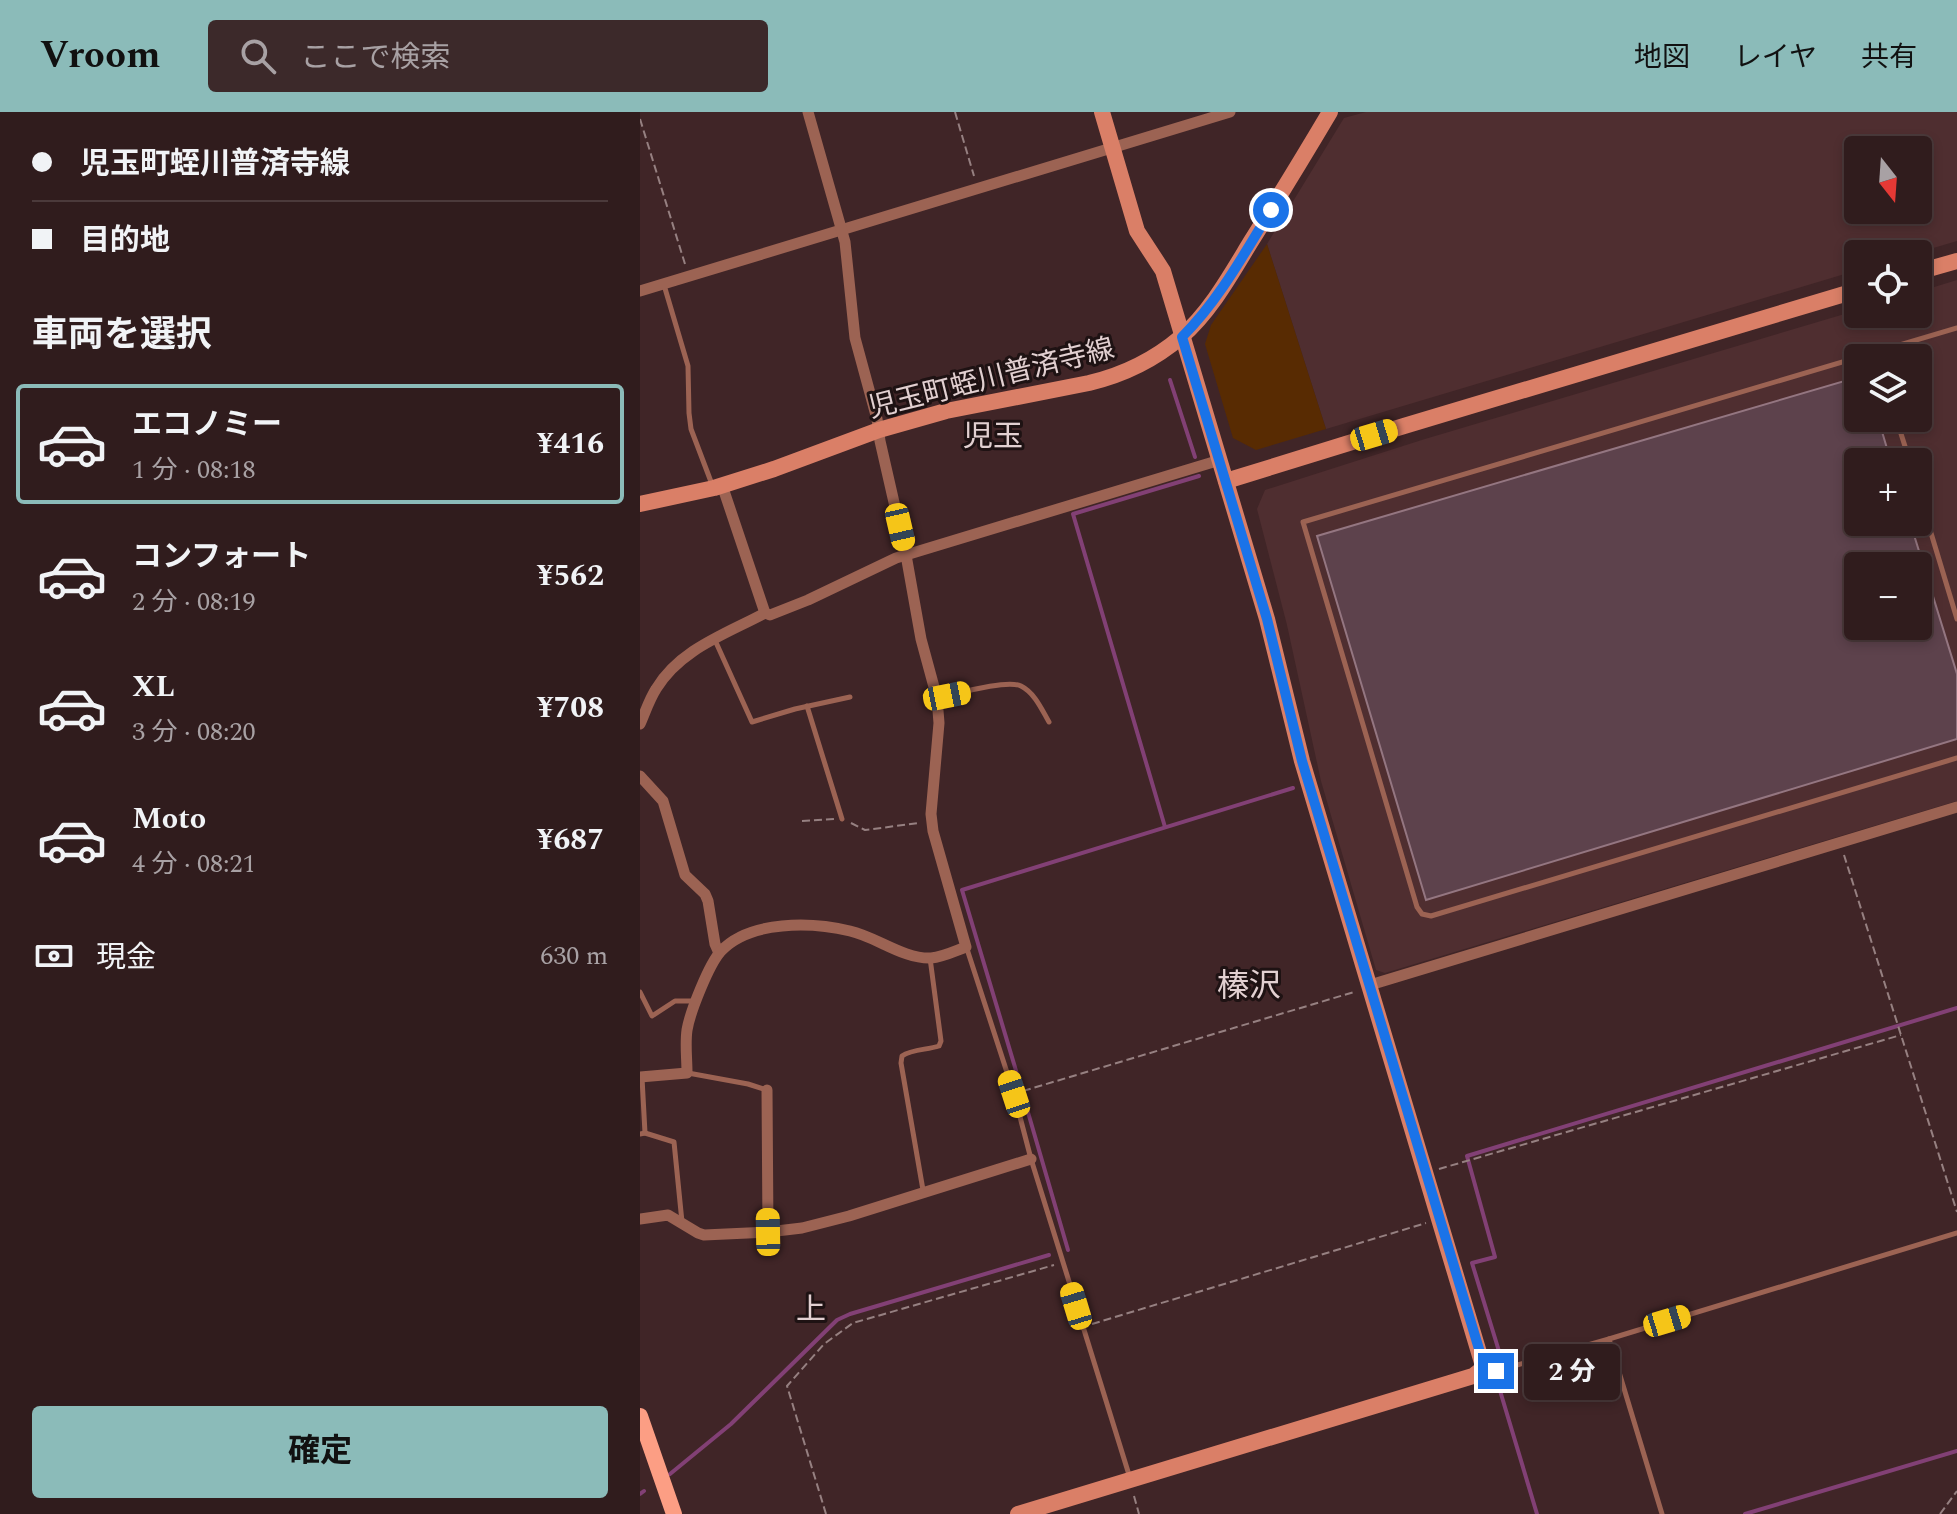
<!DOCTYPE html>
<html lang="ja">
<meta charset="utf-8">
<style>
:root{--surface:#301c1d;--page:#3c292a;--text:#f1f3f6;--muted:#a8a1a4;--line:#4b3a3b;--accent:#8bbbb9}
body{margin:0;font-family:Spectral,"Noto Sans JP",serif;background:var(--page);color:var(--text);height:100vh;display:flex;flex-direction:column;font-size:30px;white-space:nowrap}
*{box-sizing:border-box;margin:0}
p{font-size:26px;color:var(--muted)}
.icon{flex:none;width:44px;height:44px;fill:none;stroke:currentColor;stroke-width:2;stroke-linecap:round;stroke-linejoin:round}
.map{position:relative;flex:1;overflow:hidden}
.sheet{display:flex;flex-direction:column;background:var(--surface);width:640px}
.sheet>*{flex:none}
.top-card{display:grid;align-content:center;height:176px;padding:0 32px;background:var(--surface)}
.needle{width:52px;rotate:163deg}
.buttons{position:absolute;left:1204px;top:24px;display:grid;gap:16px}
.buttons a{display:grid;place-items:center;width:88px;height:88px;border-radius:8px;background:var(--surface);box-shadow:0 4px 12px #0003,0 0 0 2px var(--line);font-size:40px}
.end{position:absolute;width:36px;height:36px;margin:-18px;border:10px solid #1a73e8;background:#fff;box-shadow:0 0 0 4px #fff}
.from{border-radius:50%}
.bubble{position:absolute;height:56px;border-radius:8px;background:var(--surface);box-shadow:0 4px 12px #0003,0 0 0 2px var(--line);font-size:26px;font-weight:700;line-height:56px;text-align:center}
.car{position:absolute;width:24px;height:48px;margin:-24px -12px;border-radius:10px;box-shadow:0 0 6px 2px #0007;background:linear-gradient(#f5c518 24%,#345 0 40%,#f5c518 0 76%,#345 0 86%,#f5c518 0)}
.top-card b{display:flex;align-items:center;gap:28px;height:76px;font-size:30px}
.top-card b+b{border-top:2px solid var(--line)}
.top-card i{width:20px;height:20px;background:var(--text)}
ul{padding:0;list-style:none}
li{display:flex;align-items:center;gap:24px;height:120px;margin:0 16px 12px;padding:0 16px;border:4px solid transparent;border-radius:8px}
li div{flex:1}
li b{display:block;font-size:30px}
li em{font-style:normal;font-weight:700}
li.on{border-color:var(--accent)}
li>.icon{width:72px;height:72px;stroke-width:1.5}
h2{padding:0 32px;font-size:36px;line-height:96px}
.pay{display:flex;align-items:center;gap:20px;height:88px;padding:0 32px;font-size:30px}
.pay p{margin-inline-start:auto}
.cta{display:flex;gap:16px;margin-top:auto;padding:16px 32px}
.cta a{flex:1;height:92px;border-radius:8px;background:var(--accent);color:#111;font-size:32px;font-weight:700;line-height:92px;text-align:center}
header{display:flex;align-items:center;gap:48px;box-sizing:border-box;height:112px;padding:0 40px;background:var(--accent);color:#111}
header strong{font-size:38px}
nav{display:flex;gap:44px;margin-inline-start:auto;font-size:28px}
.search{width:560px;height:72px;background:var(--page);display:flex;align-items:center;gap:20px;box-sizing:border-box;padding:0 28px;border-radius:8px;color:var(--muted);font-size:30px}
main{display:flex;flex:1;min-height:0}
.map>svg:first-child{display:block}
</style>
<header>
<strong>Vroom</strong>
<div class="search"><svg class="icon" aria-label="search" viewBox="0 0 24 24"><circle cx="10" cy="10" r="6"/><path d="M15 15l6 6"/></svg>ここで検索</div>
<nav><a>地図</a><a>レイヤ</a><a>共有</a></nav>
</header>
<main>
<section class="sheet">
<div class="top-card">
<b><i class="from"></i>児玉町蛭川普済寺線</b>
<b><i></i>目的地</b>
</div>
<h2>車両を選択</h2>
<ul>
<li class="on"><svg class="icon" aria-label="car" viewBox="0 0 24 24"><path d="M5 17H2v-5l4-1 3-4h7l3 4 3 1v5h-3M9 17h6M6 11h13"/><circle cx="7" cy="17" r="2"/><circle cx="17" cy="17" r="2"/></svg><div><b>エコノミー</b><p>1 分 · 08:18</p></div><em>¥416</em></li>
<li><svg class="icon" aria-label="car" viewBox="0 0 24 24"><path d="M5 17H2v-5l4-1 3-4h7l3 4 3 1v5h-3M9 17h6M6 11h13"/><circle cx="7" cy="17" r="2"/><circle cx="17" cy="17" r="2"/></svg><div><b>コンフォート</b><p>2 分 · 08:19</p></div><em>¥562</em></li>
<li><svg class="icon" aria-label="car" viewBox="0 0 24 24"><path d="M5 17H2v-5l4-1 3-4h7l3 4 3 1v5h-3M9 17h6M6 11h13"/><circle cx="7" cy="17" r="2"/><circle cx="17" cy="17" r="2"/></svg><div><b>XL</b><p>3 分 · 08:20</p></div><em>¥708</em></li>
<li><svg class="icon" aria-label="car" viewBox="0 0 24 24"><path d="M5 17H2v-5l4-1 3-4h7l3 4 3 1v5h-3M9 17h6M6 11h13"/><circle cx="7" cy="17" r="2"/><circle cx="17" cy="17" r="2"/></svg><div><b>Moto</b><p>4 分 · 08:21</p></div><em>¥687</em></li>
</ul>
<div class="pay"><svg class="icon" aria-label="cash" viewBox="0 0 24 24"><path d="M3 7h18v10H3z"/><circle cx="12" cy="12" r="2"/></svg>現金<p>630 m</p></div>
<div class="cta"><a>確定</a></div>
</section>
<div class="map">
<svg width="1317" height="1402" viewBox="0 0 1317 1402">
<rect width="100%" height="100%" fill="#402527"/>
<!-- built -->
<g fill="#4f2e30" fill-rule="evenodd">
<path d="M726,0H1317V129L1273,142H1218V158L686,317L627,132L704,6ZM1218,38H1278V98H1218Z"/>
<path d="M1317,168V689L745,861L736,858L681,669L647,513L617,397L625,378L785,327L1218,198V202H1278V180ZM1218,246H1278V306H1218ZM1218,350H1278V410H1218ZM1218,454H1278V514H1218Z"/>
</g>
<!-- green -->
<polygon fill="#582b02" points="627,132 686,317 616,338 593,326 565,232 571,213"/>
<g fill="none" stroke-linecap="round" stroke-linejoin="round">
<!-- stream -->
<g stroke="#824075" stroke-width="4">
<polyline points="530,268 555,345"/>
<polyline points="525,715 433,402 559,364"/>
<polyline points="380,972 322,778 653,676"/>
<polyline points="385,990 428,1138"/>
<polyline points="30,1362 91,1312 197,1208 210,1202 409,1143"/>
<polyline points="0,1382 4,1379"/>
<polyline points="897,1402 858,1272 862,1249 832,1151 855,1145 827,1044 1317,896"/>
<polyline points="1105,1402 1317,1339"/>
</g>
</g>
<!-- building -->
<path fill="#5d424c" stroke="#947681" stroke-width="2" fill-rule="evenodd" d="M1218,265V306H1238L1251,350H1218V410H1270L1317,562V627L786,788L677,424ZM1218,454H1278V514H1218Z"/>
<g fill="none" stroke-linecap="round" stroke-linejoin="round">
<!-- path -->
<g stroke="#968081" stroke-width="2" stroke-dasharray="8 4" stroke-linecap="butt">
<polyline points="315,0 334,64"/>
<polyline points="0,7 45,152"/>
<polyline points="162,709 194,707"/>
<polyline points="211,711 225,718 279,711"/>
<polyline points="1204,743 1317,1100"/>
<polyline points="383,979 714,880"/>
<polyline points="799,1057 1261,923"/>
<polyline points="452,1212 786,1111"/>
<polyline points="494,1384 499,1402"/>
<polyline points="186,1402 147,1274 184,1232 213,1211 414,1153"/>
<polyline points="1300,1402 1317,1379"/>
</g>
<!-- lane -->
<g stroke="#9c6353" stroke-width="5">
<polyline points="24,173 48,254 49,301 51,317 73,375"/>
<polyline points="1317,216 663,410 777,795 782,802 791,804 1317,646"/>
<polyline points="1256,306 1270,350"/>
<polyline points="1278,378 1317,507"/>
<polyline points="74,526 112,610 155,597 210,585"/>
<path d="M298,586C316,582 367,567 381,574C395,581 402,598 409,610"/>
<polyline points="167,594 202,707"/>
<polyline points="327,837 374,982 391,1047 490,1366"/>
<polyline points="0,880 12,904 35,889 56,889"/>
<polyline points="48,961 108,972 127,978"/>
<polyline points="2,966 5,1021"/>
<polyline points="0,1022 5,1021 34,1030 42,1110"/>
<path d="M283,1078L261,951L262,944C272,937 287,938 299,934L301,929L290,846"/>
<polyline points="969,1227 1022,1402"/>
<polyline points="846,1258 856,1259 969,1227 1317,1121"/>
</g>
<!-- street -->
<g stroke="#9c6353" stroke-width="11">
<polyline points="0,179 590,0"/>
<polyline points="82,373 125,501"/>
<path d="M0,612C5,601 9,588 16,577C40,537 86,522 125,501L130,503L168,488L256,446L580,348"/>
<polyline points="0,664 23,689 45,763 65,782 68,789 75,832 79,841"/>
<polyline points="730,873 1317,695"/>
<path d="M0,965L47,961C47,947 45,932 47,918C50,900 69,852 81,839C110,808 172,810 210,819C237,825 263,847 291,846C303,845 315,839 326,835L293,719L291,702L299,611L297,586L281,527L266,443L240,329L237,307L215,226L205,130L168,0"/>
<polyline points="127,978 128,1120"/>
<polyline points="0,1107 28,1103 58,1121 64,1123 128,1120 162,1116 209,1104 391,1047"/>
</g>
<!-- secondary -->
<g stroke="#da7f67" stroke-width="16">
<polyline points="1278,160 1317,149"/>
<polyline points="586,369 764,314 1218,178"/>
<path d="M0,392L74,376L134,357L239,318L306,299L449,271C483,263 514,248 541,225C570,200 590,164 610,131C637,88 664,44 690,0"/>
<polyline points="378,1402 833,1264 842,1257 843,1254 662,649 627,507 523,159 497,119 462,0"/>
</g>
<!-- primary -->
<polyline stroke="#fc9e84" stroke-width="16" points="0,1304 34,1402"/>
</g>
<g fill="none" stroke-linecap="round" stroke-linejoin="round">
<!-- route -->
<path stroke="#1a73e8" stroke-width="10" d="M631,98C604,142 579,188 542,225L627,507L662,649L842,1247V1257L856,1259"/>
</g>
<g text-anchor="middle" stroke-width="6" stroke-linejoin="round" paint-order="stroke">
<!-- street labels -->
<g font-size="28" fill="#e2d0d1" stroke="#1e1213">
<text transform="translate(351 265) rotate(-14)" y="10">児玉町蛭川普済寺線</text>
</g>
<!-- neighbourhood labels -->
<g font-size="30" fill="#e2d0d1" stroke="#1e1213">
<text x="353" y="334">児玉</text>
<text x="171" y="1207">上</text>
</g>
<!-- quarter labels -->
<g font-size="32" fill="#e2d0d1" stroke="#1e1213">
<text x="609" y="884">榛沢</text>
</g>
</g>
</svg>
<div class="buttons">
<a><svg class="needle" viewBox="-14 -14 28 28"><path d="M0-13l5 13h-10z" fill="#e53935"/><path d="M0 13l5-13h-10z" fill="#a8a1a4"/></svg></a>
<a><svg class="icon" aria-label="locate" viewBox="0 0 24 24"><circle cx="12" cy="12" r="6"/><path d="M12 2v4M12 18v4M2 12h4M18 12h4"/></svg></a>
<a><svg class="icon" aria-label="layers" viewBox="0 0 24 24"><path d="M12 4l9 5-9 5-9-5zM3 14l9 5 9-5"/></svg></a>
<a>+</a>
<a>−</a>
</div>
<i class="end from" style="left:631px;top:98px"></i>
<i class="end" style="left:856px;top:1259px"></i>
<div class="bubble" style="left:884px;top:1232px;width:96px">2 分</div>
<i class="car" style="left:734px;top:323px;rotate:73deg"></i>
<i class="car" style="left:260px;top:415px;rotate:167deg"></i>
<i class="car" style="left:307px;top:584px;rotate:79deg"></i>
<i class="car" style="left:374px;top:982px;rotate:342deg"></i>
<i class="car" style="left:128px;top:1120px;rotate:359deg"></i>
<i class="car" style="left:436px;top:1194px;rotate:343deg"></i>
<i class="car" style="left:1027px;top:1209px;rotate:73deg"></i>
</div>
</main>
